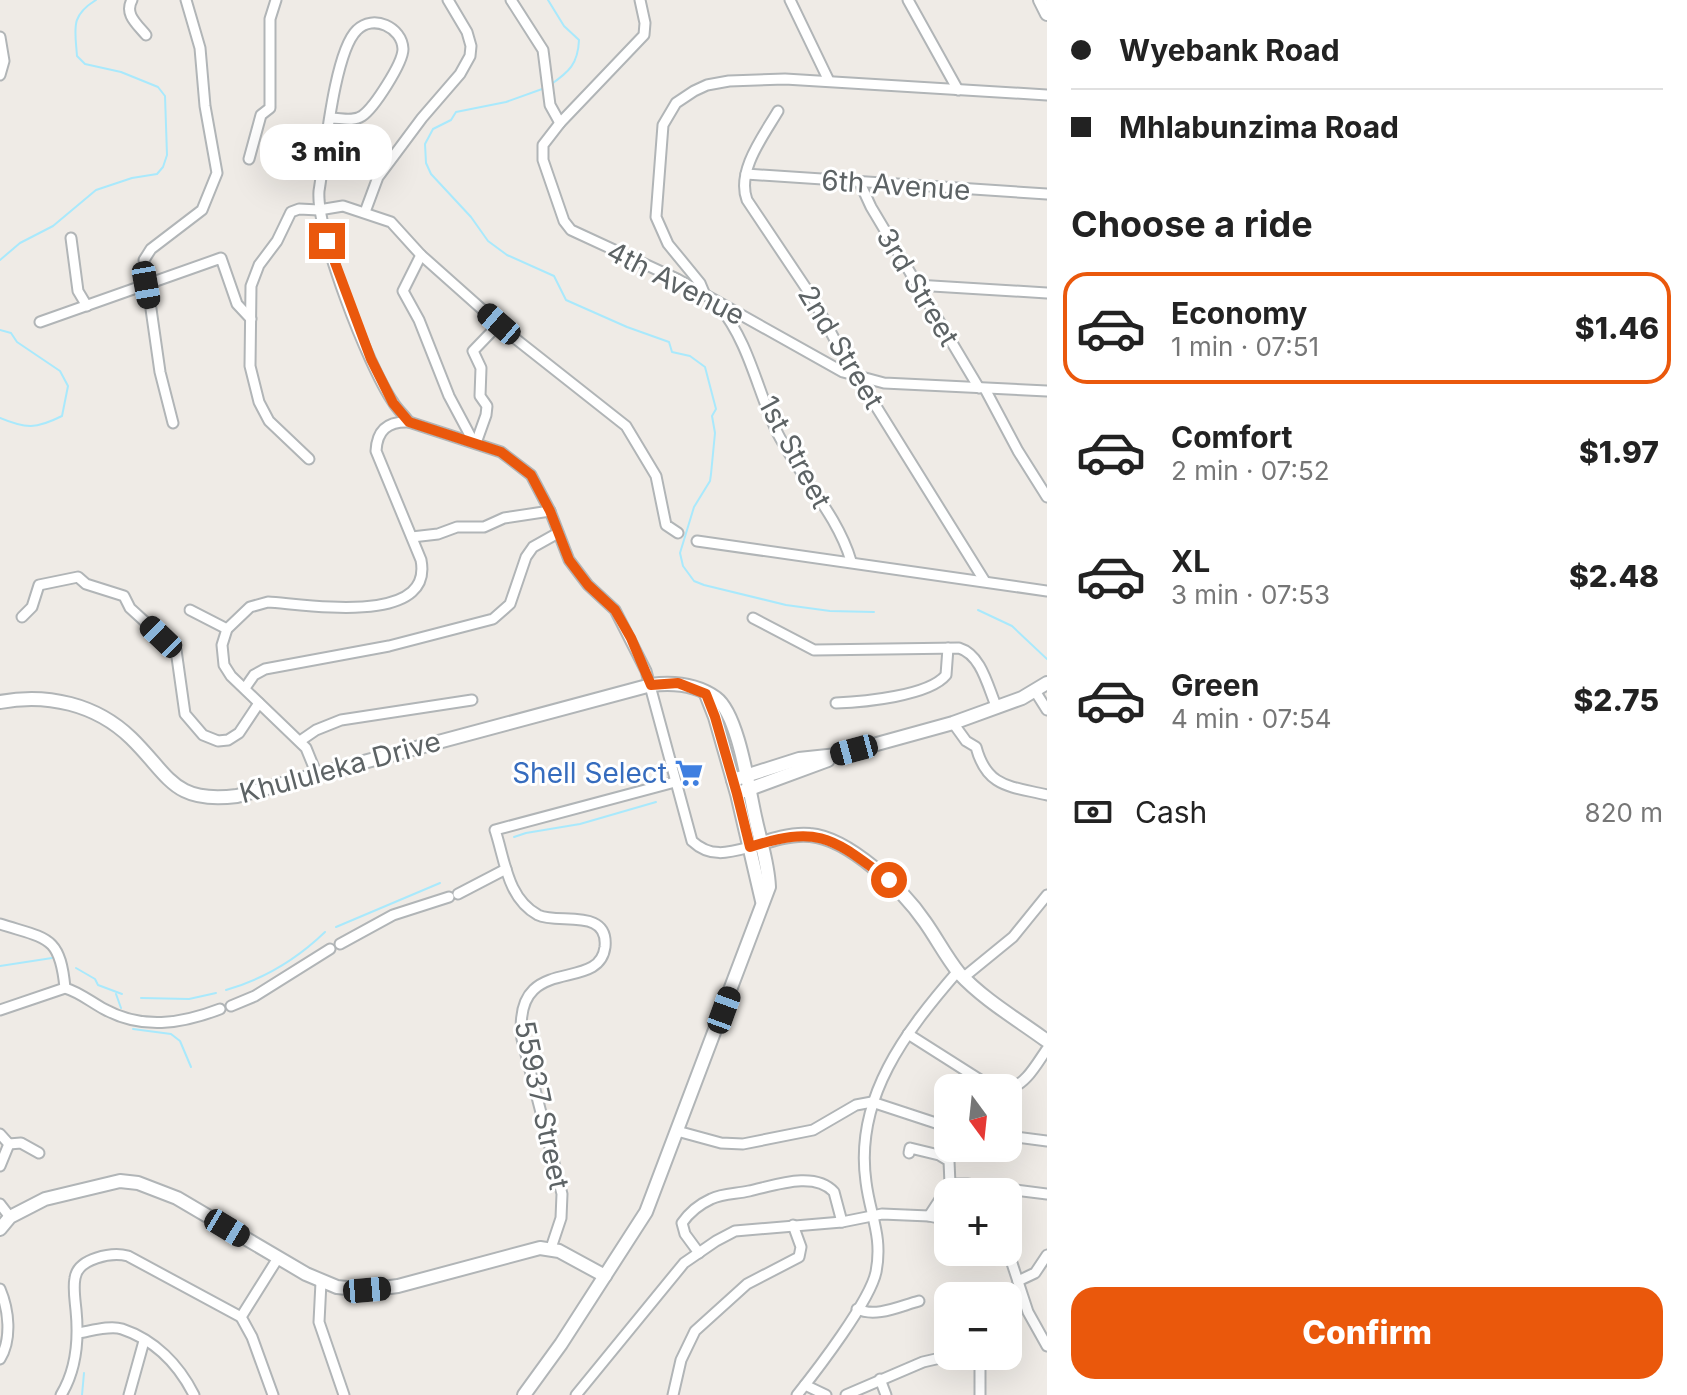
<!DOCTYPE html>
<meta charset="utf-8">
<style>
:root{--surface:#fff;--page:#f6f6f6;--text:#222;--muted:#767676;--line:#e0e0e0;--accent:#ea580c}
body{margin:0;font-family:Inter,sans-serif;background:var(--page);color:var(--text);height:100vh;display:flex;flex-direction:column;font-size:30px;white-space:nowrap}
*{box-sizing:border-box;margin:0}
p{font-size:26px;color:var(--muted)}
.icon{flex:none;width:44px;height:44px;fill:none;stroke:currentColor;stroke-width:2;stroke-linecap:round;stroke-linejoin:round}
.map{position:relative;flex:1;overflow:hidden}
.details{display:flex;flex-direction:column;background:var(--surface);width:640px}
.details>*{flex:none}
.guide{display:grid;align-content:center;height:176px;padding:0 24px;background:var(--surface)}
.needle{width:52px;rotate:165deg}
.buttons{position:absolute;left:934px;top:1074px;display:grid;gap:16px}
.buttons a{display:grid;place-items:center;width:88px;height:88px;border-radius:16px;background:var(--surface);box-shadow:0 8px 32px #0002;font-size:40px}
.end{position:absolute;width:36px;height:36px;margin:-18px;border:10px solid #ea580c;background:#fff;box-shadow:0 0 0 4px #fff}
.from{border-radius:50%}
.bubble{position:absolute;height:56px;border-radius:24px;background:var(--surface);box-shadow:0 8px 32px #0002;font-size:26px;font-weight:800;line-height:56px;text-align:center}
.car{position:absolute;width:24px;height:48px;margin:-24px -12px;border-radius:10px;box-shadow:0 0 6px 2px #0007;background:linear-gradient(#222 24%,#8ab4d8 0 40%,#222 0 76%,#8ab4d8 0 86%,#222 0)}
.guide b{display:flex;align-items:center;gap:28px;height:76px;font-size:30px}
.guide b+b{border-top:2px solid var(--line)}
.guide i{width:20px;height:20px;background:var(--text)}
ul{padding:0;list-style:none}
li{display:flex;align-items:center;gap:24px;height:112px;margin:0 16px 12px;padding:0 8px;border:4px solid transparent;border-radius:24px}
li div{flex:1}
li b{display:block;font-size:30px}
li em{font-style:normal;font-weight:800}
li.active{border-color:var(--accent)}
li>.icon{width:72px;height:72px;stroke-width:1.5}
h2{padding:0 24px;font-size:36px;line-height:96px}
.pay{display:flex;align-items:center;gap:20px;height:88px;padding:0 24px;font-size:30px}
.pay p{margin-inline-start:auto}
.action{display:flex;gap:16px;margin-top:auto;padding:16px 24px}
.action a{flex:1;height:92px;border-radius:24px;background:var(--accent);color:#fff;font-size:32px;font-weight:800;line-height:92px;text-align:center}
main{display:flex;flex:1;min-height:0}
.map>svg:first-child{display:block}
</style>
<main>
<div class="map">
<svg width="1047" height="1395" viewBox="0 0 1047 1395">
<rect width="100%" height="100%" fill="#efebe6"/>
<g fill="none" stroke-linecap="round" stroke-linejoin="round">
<!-- stream -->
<g stroke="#a9e9fc" stroke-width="2">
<path d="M548,0L564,26L579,40C578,64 569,72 550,85"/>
<polyline points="545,88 506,102 456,112 451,120 433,129 425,144 426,163 431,174 471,217 488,241 507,255 554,276 566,300 627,327 669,342 672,352 690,356 705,367 716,409 712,416 715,433 711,474 710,481 694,507 680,553 683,566 694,581 704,585 786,605 830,611 874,612"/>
<path d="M0,260L20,243L53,226L96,190L132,178L157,174L163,167L167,155L165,96L158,87L121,72L85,64L77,56C75,28 70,16 96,0"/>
<path d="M0,330L11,333L17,342L60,371L68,386L62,416C36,429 26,429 0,418"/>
<polyline points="978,610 1012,626 1047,659"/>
<polyline points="514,837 526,833 580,824 656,802"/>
<polyline points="336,927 440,883"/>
<polyline points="0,966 52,958"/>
<polyline points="76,968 95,979 98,985 122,994"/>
<path d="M226,990C264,979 297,959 325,932"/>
<polyline points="116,994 121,1008"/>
<polyline points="141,998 189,999 216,993"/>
<polyline points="133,1029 171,1034 180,1041 191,1067"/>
<polyline points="82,1395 84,1373"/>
</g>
<defs>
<g id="minor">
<path d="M132,0C124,14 137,24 146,35"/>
<polyline points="511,0 543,50 550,105 560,123"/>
<polyline points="640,0 645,23 644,35 560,123 543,145 543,160 564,221 571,230 677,279 843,372 884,383 1047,391"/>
<polyline points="790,0 829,81"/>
<polyline points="908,0 958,90"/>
<polyline points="0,37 4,61 0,75"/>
<path d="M778,111C764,135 736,171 747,200L812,297L836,342L984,580"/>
<path d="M331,118C341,118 353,122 362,116C374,108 403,63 403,49C402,27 373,14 357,30C334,52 325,155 319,191C316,232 368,366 393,402C397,409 404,415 409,422"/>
<polyline points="249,159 261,115 270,108 270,19 276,0"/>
<polyline points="746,174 1047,194"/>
<polyline points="860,183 871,207 979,388"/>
<polyline points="365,212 378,177 422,118 460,74 470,56 471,46 467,32 448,0"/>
<polyline points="71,238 78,291 87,306"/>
<polyline points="421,255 403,291 419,320 449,396 473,441"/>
<polyline points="916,285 1047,293"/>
<polyline points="705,295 700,283 668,244 656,217 663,125 676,103 694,91 707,85 729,81 785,79 1047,95"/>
<path d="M719,306C750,344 757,391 778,434C800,477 837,514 851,561"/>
<polyline points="40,322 221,258 237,304 251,319"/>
<polyline points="985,389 1018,451 1047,497"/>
<polyline points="173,423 160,372 144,260 151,249 202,210 217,173 205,106 200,48 186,0"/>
<polyline points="476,443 486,415 487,406 480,396 481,368 473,351 499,324"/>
<polyline points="309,459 269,421 259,402 250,366 251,286 259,265 277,241 291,212 299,209 319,210 343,206 391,222 421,255 512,336 626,426 656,476 666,525 678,533"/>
<polyline points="412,537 438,534 457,527 484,527 504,518 550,511"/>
<polyline points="697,541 1047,591"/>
<polyline points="190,610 227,629"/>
<polyline points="22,617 32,607 39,585 78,577 86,584 124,596 130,608 176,650 185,714 203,735 218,741 228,740 239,733 259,703"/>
<path d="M753,618L814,650L959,648C982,655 988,688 997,708"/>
<polyline points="245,688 254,675 265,669 389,646 493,619 510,604 526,557 533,547 558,533"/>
<polyline points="1035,691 1047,710"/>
<path d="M836,703C863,702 929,696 946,675L948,648"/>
<path d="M953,723L966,741L976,747C987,788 1010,786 1047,795"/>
<polyline points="300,741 316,730 341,720 472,700"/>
<path d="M317,775L306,748L231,676L224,665L222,645L227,629L250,607L268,602C305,604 434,627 421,560L376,451C377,430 388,421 409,422L501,452L531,475L550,511L569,560L588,585L615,610L646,671L692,841C710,858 728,853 750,847"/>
<polyline points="458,894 506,869"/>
<path d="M0,924C47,939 60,935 65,988"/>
<polyline points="340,944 393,915 449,897"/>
<polyline points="964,977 1013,937 1047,895"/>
<polyline points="231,1006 255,996 330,949"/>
<path d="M0,1010L65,988C79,992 91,1002 104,1009C142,1030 181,1024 220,1009"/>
<polyline points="908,1034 982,1081 999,1088"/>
<path d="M1008,1089C1026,1085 1037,1063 1047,1049"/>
<polyline points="677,1131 721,1143 743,1144 813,1130 856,1105 872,1102 948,1127"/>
<polyline points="0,1134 9,1144"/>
<polyline points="1008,1136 1047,1141"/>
<polyline points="9,1144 21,1143 39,1153"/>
<polyline points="909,1153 910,1148 939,1155 949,1161 950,1184 929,1216"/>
<polyline points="0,1166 9,1144"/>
<polyline points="950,1184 967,1184 1047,1194"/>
<polyline points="0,1204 10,1217"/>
<path d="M551,1248L561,1218L562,1194L522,1039C512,950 599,995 605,947C609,907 558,925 538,915C507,898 505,860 495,830L675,782"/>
<polyline points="1008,1251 1028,1312 1047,1346"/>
<path d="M699,1253L685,1234L682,1223C689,1213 700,1204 711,1199C723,1193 736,1194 749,1191C773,1186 814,1170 834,1192L842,1222"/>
<polyline points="1018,1281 1035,1273 1047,1255"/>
<polyline points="321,1282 319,1322 344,1395"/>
<path d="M0,1289C9,1310 12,1339 0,1359"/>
<path d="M857,1309C876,1318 900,1306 919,1301"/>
<path d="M79,1333C91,1331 110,1325 122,1329C155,1340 179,1365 194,1395"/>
<polyline points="973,1356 980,1364 980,1395"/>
<polyline points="880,1379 886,1395"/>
<polyline points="805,1385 826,1395"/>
<path d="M61,1395C77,1369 79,1340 76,1310C75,1300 73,1288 75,1278C78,1258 112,1252 128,1256L241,1317"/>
<polyline points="129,1395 144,1341"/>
<polyline points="273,1395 252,1337 241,1317 278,1258"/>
<polyline points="576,1395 684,1263 716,1241 735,1231 842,1222 882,1214 929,1216 948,1220"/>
<polyline points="673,1395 681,1360 695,1331 747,1284 799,1257 801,1247 793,1225"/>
<path d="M797,1395C817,1370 870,1301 876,1272C883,1236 870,1215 866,1182C854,1098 906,1031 958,971"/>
<polyline points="846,1395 923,1362 949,1356"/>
</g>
<g id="tertiary">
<polyline points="1040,0 1047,14"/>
<polyline points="706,694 715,717 737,794 762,901"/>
<path d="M0,702C47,693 96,704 131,738C170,776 173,804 237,796L651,685C674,682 696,684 716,698C739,715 749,792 756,821C761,844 768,863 769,887L646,1212L561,1344L524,1395"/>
<polyline points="733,780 799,759 837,755 953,723 1022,698 1047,683"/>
<polyline points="744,791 828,760"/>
<path d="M750,847C768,841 790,833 810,835C849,838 904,891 925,922C937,939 946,957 959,973C984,1000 1017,1019 1047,1041"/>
<polyline points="0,1229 10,1217 45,1199 120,1181 138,1183 177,1198 306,1274 337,1287 367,1290 398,1286 540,1248 559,1251 605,1276"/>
</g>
</defs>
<!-- minor casing -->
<use href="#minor" stroke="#b1b5b7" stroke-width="13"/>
<!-- tertiary casing -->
<use href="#tertiary" stroke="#b1b5b7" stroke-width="16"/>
<!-- minor -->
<use href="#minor" stroke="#fff" stroke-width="9"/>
<!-- tertiary -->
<use href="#tertiary" stroke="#fff" stroke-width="12"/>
</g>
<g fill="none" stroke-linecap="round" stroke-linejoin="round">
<!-- route -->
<path stroke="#ea580c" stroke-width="10" d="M327,241L371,359L393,403L409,422L501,452L531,475L550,511L569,560L588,585L615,610L631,638L651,685L678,683L706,694L715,717L737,794L750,847C821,824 833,839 889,880"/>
</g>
<!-- icons -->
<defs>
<symbol id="supermarket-bare" viewBox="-9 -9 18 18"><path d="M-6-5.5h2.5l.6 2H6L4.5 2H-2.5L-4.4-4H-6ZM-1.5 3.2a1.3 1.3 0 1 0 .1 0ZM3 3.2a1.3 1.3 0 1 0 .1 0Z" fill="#3f7fe0" stroke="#fff" stroke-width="2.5" paint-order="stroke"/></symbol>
</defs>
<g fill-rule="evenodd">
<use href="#supermarket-bare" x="669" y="753" width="40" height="40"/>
</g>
<g text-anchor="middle" stroke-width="6" stroke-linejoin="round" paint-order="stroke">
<!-- street labels -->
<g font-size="28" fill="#5d6365" stroke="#fff">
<text transform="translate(896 185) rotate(4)" y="10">6th Avenue</text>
<text transform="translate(676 283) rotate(27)" y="10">4th Avenue</text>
<text transform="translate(918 287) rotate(59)" y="10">3rd Street</text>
<text transform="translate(841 347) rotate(59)" y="10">2nd Street</text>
<text transform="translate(795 452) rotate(62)" y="10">1st Street</text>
<text transform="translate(340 767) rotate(-15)" y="10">Khululeka Drive</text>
<text transform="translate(542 1105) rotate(78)" y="10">55937 Street</text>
</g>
<!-- shop labels -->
<g font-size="28" fill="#366cbe" stroke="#fff" text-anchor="end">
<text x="667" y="783">Shell Select</text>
</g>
</g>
</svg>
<div class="buttons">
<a><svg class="needle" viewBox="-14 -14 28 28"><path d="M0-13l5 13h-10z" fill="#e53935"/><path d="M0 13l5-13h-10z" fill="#767676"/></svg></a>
<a>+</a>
<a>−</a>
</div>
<i class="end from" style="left:889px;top:880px"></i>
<i class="end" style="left:327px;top:241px"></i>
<div class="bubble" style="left:260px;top:124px;width:132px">3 min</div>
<i class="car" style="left:146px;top:285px;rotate:170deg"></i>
<i class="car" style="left:499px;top:324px;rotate:311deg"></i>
<i class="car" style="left:161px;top:637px;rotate:314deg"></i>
<i class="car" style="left:854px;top:750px;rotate:255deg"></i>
<i class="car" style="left:724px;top:1010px;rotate:20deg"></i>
<i class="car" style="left:227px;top:1228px;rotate:121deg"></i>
<i class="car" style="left:367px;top:1290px;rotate:85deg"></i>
</div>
<section class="details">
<div class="guide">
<b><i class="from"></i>Wyebank Road</b>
<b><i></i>Mhlabunzima Road</b>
</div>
<h2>Choose a ride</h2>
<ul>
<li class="active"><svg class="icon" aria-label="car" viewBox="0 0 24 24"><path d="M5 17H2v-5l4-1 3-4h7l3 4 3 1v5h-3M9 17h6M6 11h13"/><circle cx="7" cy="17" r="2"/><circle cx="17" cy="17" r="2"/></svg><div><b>Economy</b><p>1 min · 07:51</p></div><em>$1.46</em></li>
<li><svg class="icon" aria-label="car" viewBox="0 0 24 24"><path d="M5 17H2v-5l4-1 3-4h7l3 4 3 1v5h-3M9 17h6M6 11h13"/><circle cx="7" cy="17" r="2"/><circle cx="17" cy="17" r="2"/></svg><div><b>Comfort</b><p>2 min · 07:52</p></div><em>$1.97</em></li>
<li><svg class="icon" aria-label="car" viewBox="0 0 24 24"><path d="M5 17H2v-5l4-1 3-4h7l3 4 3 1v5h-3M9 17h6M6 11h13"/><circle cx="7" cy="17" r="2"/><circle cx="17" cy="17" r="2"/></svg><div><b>XL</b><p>3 min · 07:53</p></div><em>$2.48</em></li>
<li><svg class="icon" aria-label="car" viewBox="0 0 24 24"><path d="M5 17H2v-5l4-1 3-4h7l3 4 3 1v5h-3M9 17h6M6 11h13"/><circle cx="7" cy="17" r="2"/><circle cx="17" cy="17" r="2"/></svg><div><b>Green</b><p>4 min · 07:54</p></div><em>$2.75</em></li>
</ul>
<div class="pay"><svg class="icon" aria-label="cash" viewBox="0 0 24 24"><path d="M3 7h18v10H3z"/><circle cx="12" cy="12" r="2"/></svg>Cash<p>820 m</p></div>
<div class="action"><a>Confirm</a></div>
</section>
</main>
